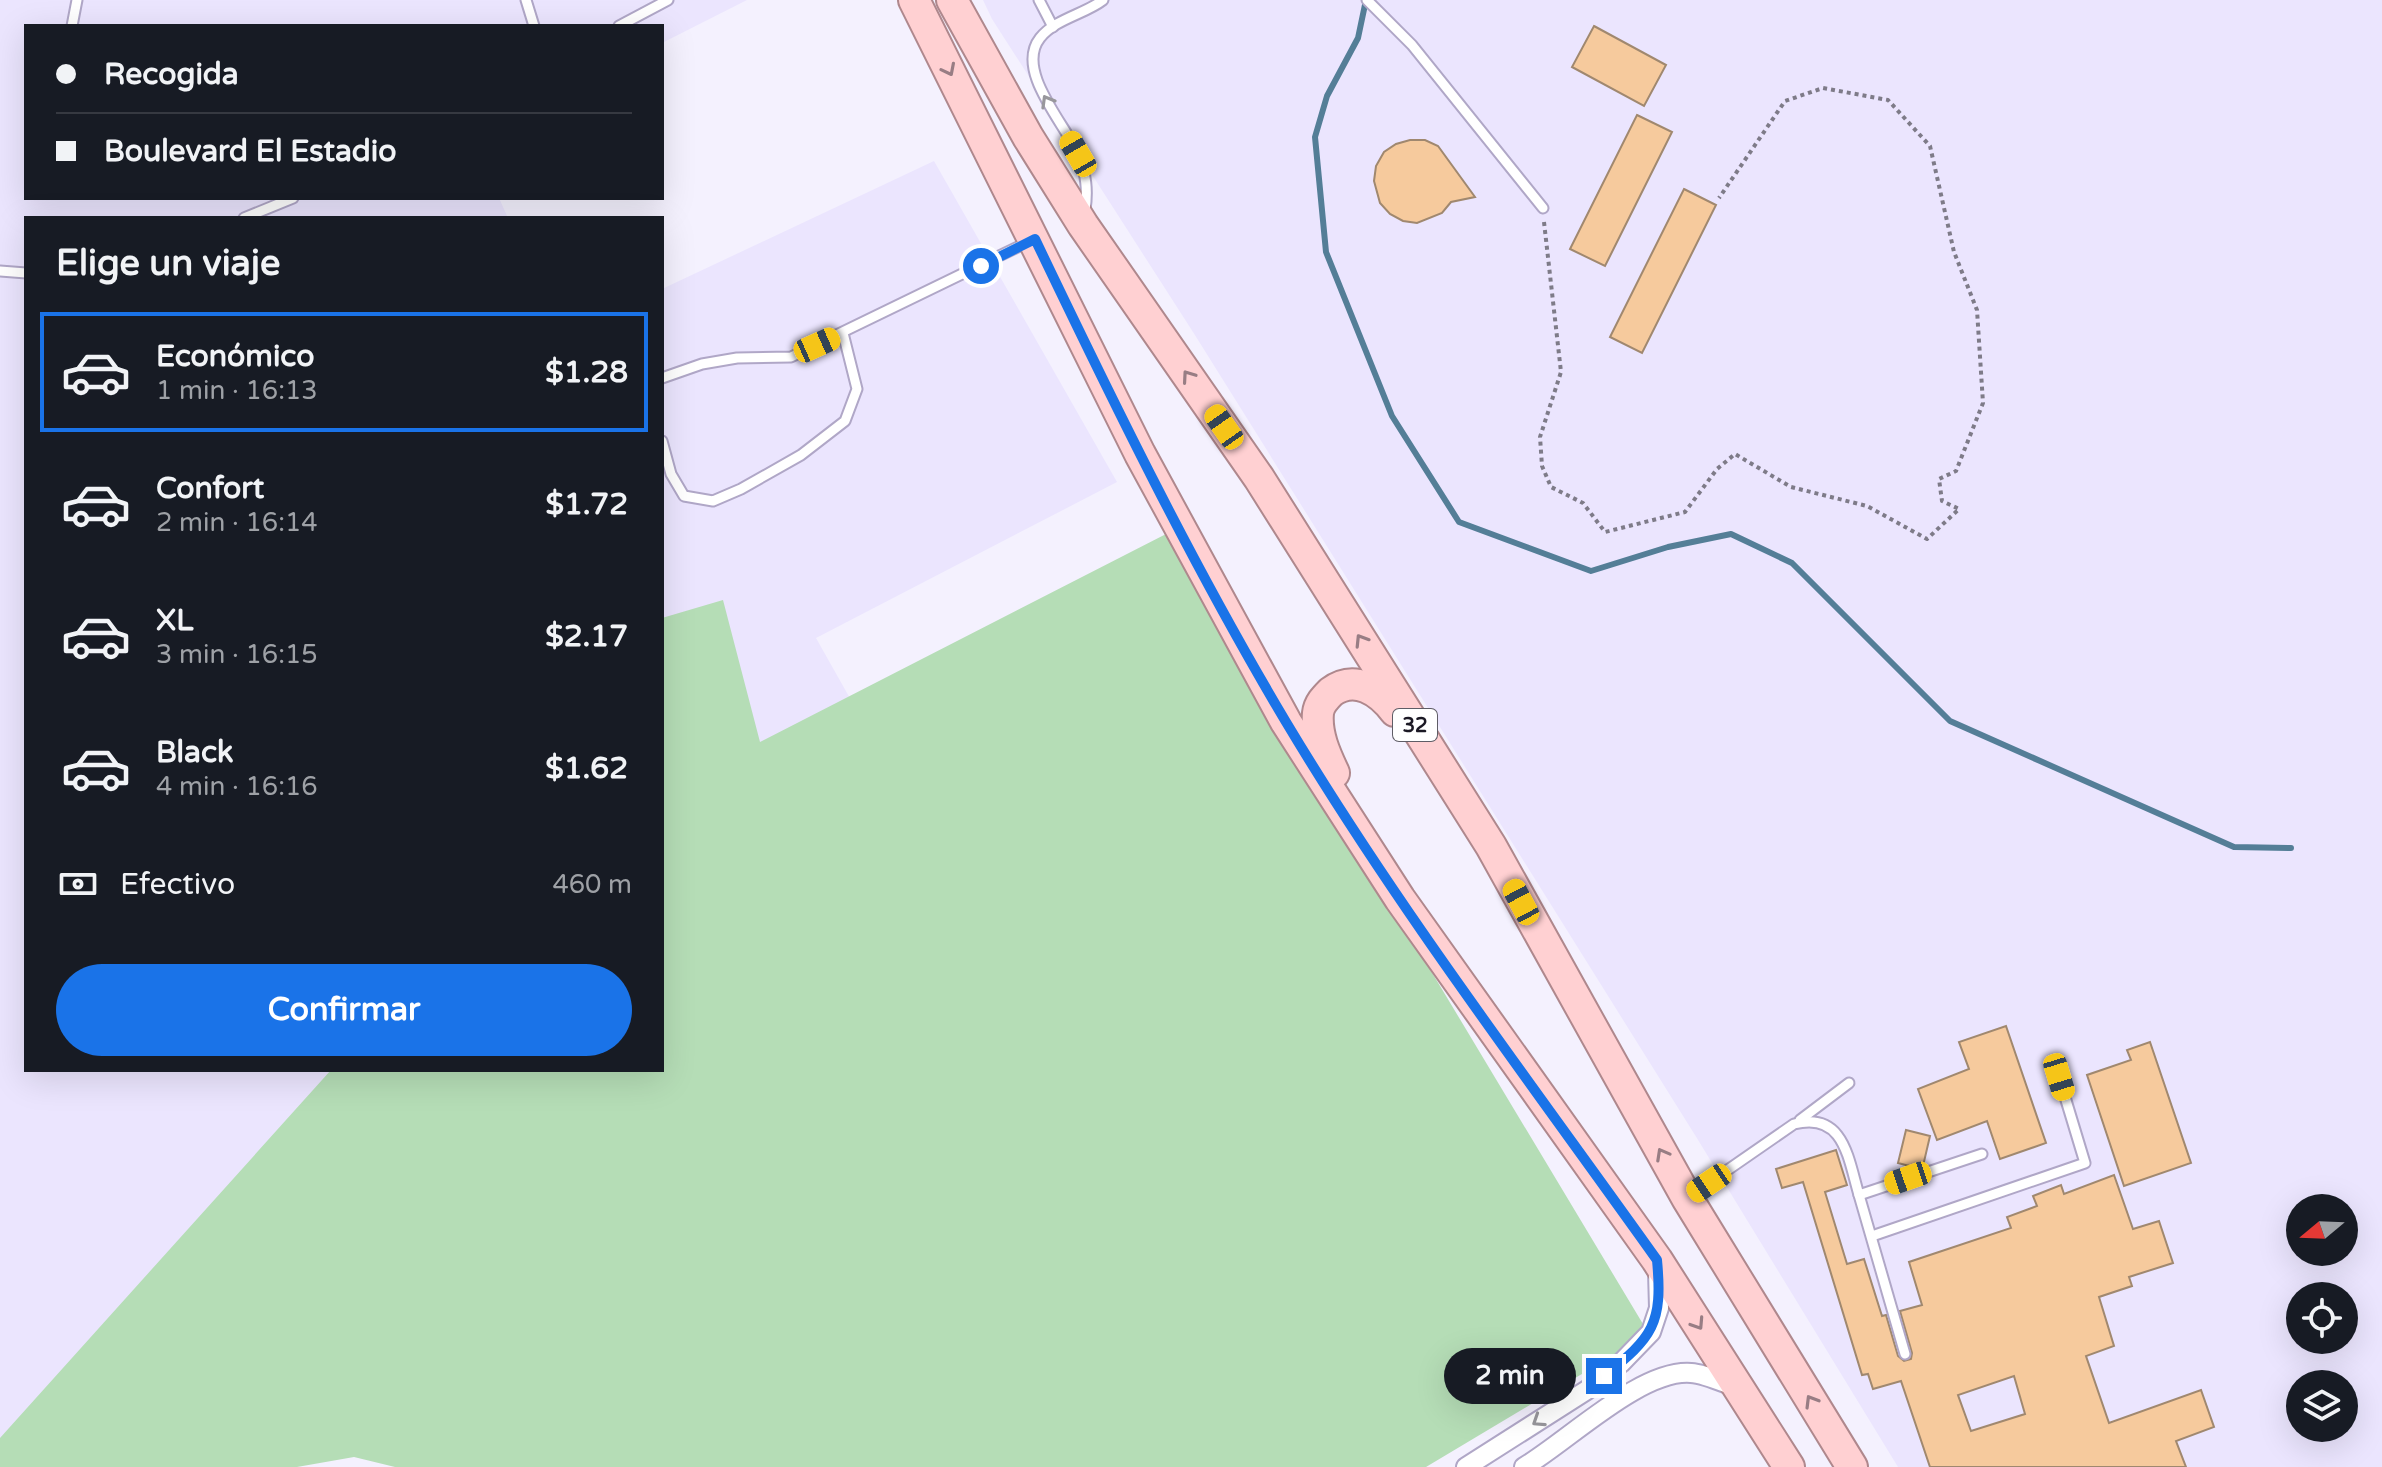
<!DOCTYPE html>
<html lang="es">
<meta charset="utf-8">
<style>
:root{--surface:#171b24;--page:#242831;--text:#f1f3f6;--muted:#9ea1a6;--line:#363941;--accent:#1a73e8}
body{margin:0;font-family:"Varela Round",sans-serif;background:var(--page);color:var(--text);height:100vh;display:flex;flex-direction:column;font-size:30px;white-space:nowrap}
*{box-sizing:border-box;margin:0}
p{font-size:26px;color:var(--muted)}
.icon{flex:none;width:44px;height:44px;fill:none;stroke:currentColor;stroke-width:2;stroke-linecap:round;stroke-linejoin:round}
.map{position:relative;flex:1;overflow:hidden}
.drawer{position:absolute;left:24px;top:216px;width:640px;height:856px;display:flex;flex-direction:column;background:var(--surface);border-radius:0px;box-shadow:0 8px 32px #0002}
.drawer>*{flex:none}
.top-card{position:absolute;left:24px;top:24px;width:640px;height:176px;border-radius:0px;box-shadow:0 8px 32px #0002;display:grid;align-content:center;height:176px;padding:0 32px;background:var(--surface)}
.needle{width:52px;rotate:251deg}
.fabs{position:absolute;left:2286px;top:1194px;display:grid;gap:16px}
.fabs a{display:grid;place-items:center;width:72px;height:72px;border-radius:50%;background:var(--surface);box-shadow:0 8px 32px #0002;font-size:40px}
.end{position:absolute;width:36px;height:36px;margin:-18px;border:10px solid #1a73e8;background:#fff;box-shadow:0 0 0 4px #fff}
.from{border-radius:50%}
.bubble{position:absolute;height:56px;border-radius:28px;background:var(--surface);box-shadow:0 8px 32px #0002;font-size:26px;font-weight:700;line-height:56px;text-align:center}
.car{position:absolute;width:24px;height:48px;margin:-24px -12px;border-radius:10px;box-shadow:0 0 6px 2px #0007;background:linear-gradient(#f5c518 24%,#345 0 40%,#f5c518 0 76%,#345 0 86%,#f5c518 0)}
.top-card b{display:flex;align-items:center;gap:28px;height:76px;font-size:30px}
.top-card b+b{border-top:2px solid var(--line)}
.top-card i{width:20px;height:20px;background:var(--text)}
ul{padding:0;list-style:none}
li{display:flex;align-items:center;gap:24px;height:120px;margin:0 16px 12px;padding:0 16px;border:4px solid transparent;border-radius:0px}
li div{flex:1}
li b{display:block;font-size:30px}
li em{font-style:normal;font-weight:700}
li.current{border-color:var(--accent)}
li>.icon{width:72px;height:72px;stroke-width:1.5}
h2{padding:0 32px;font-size:36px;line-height:96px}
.pay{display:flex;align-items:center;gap:20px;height:88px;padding:0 32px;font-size:30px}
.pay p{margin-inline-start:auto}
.primary-button{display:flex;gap:16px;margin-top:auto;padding:16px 32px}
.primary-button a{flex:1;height:92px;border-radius:48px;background:var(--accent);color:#fff;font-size:32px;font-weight:700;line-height:92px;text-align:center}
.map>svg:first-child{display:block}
</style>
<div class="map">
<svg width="2382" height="1467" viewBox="0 0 2382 1467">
<rect width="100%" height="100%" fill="#f4f1fe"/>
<!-- built -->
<g fill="#ebe5fe" fill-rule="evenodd">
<polygon points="0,0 747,0 662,43 662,26 26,26 26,198 499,198 508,218 26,218 26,1070 662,1070 662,289 934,161 1117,482 816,638 1198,1316 0,1467"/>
<path d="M983,0H2382V1467H1898L1695,1135L1193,332L992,19ZM2300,1208H2344V1252H2300ZM2300,1296H2344V1340H2300ZM2300,1384H2344V1428H2300Z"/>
</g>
<!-- green -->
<polygon fill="#b5ddb6" points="1168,533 1649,1334 1426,1467 395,1467 354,1457 297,1467 0,1467 0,1438 331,1070 662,1070 662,618 723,600 760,742"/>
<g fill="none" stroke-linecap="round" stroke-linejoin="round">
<!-- stream -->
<polyline stroke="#547e97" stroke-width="6" points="1366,0 1358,38 1327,96 1315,137 1326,252 1392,416 1459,522 1591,571 1668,547 1731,534 1792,563 1950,721 2234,847 2291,848"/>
</g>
<!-- building -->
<g fill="#f6ca9d" stroke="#a0886f" stroke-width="2" fill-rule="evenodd">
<polygon points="1594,26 1666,65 1644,106 1572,67"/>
<polygon points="1637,115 1672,132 1605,266 1570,249"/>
<polygon points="1410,140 1425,140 1438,146 1475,197 1451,202 1442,213 1417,223 1403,221 1390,214 1380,203 1374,181 1376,166 1384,152 1396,144"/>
<polygon points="1684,189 1716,205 1642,353 1610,337"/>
<polygon points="2006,1026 2046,1143 2000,1159 1987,1121 1937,1140 1918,1089 1969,1069 1959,1042"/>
<polygon points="2150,1042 2191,1163 2124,1186 2087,1075 2131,1060 2127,1050"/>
<polygon points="1906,1130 1930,1136 1923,1166 1917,1168 1898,1163"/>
<path d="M1836,1150L1847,1185L1825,1192L1847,1264L1864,1259L1882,1316L1886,1315L1898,1356L1904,1361L1911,1359L1912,1353L1900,1311L1922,1305L1909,1262L2011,1228L2007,1217L2037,1206L2033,1196L2061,1185L2064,1194L2114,1175L2133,1229L2159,1221L2173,1263L2129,1277L2132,1286L2099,1297L2114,1346L2086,1356L2109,1423L2201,1390L2214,1427L2176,1441L2186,1467H1930L1901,1381L1873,1389L1868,1374L1862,1375L1803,1182L1782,1188L1776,1169ZM2014,1376L2025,1414L1971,1431L1958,1395Z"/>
</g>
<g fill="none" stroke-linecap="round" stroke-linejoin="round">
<defs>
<g id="service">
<polyline points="526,0 534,26"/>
<polyline points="1039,0 1053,27"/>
<polyline points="1367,0 1412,45 1543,208"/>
<polyline points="72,26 77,0"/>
<polyline points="619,26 668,0"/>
<path d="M1085,210C1088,190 1086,175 1079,156C1067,126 1014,71 1040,38C1055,19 1085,14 1103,0"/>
<polyline points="244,218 293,198"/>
<polyline points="0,271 26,273"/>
<polyline points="662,378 702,364 737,358 791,357 1028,242"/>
<polyline points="662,441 671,474 684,496 713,501 741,489 801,455 845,421 857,389 843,333"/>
<polyline points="1800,1120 1849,1083"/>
<polyline points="1859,1195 1905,1354"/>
<path d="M1690,1196L1794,1124C1844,1111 1848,1158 1859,1195L1982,1154"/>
<polyline points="1872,1236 2085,1163 2059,1077"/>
</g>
<g id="minor">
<polyline points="1466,1467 1587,1390 1621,1363 1651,1332 1659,1308 1658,1271"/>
<path d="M1524,1467C1568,1441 1641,1369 1691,1373C1706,1374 1724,1383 1739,1388"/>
</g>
<g id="trunk">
<polyline points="914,0 1140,454 1286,722 1400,899 1657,1260 1789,1467"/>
<polyline points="952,0 1028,137 1083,225 1259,478 1491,846 1687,1198 1852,1467"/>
<path d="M1334,773C1325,754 1316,734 1318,713C1319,704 1325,698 1331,692C1355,674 1380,691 1395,711"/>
</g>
</defs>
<!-- service casing -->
<use href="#service" stroke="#b0a7c7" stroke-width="13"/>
<!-- minor casing -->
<use href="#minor" stroke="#b0a7c7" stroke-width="22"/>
<!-- trunk casing -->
<use href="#trunk" stroke="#af888d" stroke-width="34"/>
<!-- path -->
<polyline stroke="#7e7b88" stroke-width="4" stroke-dasharray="4 4" stroke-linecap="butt" points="1544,222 1561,372 1540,437 1542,466 1551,487 1583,503 1605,532 1685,512 1717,469 1735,454 1791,487 1867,506 1927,539 1959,509 1942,501 1939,479 1956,471 1983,403 1977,310 1954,252 1930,146 1888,100 1823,88 1785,101 1719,198"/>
<!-- service -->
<use href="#service" stroke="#fff" stroke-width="9"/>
<!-- minor -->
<use href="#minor" stroke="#fff" stroke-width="18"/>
<!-- trunk -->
<use href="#trunk" stroke="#ffd0d2" stroke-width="30"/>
</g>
<!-- one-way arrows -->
<defs><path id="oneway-chevron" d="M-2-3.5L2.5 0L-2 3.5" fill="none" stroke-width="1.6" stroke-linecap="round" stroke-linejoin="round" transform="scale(2)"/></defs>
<g stroke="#987d84">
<use href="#oneway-chevron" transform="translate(949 70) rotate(63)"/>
<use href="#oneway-chevron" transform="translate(1188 376) rotate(-125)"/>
<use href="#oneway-chevron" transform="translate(1361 640) rotate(-122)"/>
<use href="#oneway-chevron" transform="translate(1662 1154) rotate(-119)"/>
<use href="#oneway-chevron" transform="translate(1698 1324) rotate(57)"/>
<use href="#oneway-chevron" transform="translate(1811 1401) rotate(-121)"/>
</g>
<g stroke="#98979c">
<use href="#oneway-chevron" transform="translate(1047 101) rotate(-120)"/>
<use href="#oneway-chevron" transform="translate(1538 1421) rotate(147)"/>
</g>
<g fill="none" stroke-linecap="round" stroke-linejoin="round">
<!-- route -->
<path stroke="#1a73e8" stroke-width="10" d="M981,266L1035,239C1113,402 1193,566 1286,722C1398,909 1531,1083 1657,1260C1663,1324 1653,1337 1604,1376"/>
</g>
<g text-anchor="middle" stroke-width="8" stroke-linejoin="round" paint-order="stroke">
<!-- shield labels -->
<rect fill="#fff" stroke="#5f5d66" stroke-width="2" x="1393" y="709" width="44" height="32" rx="6"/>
<g font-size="20" font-weight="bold" fill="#1b1824">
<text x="1415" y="732">32</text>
</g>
</g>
</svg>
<div class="fabs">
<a><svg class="needle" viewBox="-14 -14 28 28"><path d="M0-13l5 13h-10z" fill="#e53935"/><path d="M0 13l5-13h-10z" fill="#9ea1a6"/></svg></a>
<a><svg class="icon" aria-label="locate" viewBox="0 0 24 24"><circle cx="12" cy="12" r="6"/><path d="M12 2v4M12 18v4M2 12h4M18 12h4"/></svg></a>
<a><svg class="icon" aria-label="layers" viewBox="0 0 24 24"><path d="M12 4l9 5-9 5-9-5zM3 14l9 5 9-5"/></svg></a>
</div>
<i class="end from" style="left:981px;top:266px"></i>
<i class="end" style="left:1604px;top:1376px"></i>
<div class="bubble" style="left:1444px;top:1348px;width:132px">2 min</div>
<i class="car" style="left:1078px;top:154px;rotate:330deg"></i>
<i class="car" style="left:817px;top:345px;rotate:66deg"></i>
<i class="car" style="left:1224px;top:427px;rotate:325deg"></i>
<i class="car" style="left:1521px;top:902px;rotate:332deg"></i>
<i class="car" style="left:2059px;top:1077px;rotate:163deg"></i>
<i class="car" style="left:1908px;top:1178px;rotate:251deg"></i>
<i class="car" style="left:1709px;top:1183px;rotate:236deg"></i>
<div class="top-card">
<b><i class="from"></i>Recogida</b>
<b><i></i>Boulevard El Estadio</b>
</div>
<section class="drawer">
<h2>Elige un viaje</h2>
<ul>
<li class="current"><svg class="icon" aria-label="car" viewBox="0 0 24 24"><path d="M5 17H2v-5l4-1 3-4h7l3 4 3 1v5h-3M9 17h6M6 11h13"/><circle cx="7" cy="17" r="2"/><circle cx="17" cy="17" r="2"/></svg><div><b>Económico</b><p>1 min · 16:13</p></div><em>$1.28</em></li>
<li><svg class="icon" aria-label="car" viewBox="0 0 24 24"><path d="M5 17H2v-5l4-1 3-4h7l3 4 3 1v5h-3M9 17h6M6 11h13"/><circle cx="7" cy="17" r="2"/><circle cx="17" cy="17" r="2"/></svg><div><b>Confort</b><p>2 min · 16:14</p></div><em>$1.72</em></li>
<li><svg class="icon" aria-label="car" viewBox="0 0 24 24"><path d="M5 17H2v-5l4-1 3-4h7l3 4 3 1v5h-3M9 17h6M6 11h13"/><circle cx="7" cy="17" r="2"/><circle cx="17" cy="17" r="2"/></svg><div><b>XL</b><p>3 min · 16:15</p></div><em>$2.17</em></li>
<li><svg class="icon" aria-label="car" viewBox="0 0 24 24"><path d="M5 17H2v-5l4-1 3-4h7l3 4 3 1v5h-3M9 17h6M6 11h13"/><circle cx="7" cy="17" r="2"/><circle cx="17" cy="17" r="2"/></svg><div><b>Black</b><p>4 min · 16:16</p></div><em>$1.62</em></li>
</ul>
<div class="pay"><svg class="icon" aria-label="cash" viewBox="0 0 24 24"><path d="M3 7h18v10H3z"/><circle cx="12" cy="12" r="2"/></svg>Efectivo<p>460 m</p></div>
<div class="primary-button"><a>Confirmar</a></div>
</section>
</div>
